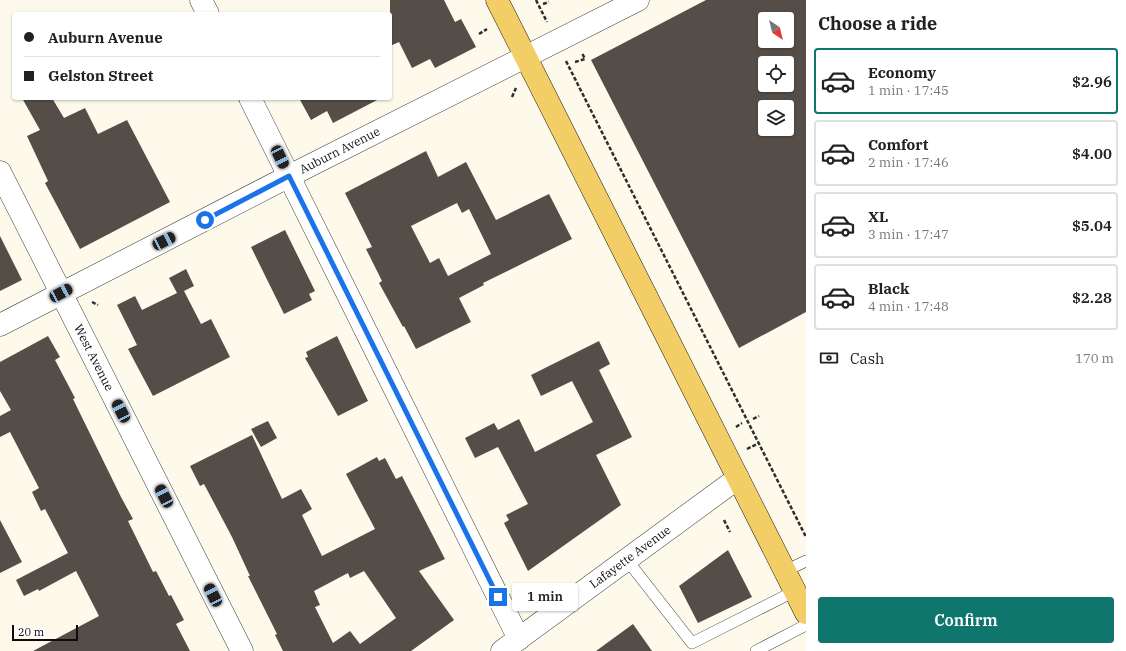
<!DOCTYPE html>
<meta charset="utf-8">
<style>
:root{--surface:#fff;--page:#f2f2f2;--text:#222;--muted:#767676;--line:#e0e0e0;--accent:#0f766e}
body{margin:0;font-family:"IBM Plex Serif",serif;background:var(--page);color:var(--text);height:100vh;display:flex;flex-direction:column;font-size:15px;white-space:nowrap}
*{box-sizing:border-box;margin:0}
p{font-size:13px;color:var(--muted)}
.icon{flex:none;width:22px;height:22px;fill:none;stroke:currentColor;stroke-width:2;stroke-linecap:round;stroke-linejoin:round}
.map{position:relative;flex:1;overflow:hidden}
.panel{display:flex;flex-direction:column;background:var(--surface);width:320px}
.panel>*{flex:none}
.banner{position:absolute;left:12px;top:12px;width:380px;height:88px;border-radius:4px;box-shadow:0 1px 3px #0004;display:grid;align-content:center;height:88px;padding:0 12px;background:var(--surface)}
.needle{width:26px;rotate:145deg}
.tools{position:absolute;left:758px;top:12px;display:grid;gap:8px}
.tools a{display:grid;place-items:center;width:36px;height:36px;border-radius:4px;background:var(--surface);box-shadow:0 1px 3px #0004;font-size:20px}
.scale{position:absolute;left:12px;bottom:10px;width:66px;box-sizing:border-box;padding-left:4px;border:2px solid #0c0c0c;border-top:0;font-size:11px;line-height:14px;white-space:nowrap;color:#0c0c0c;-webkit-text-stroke:3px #fff;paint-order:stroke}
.end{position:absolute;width:18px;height:18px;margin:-9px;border:5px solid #1a73e8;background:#fff;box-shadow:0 0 0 2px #fff}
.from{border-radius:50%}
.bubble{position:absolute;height:28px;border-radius:4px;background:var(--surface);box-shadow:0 1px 3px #0004;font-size:13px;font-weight:600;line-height:28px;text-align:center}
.car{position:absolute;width:12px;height:24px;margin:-12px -6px;border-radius:5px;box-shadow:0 0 3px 1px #0007;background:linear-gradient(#222 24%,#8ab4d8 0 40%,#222 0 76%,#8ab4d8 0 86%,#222 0)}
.banner b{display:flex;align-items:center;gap:14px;height:38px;font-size:15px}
.banner b+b{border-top:1px solid var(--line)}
.banner i{width:10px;height:10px;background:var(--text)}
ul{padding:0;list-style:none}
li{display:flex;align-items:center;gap:12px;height:66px;margin:0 8px 6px;padding:0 4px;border:2px solid var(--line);border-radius:4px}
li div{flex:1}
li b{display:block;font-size:15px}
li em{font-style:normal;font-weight:600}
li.current{border-color:var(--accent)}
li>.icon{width:36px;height:36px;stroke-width:1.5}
h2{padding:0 12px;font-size:18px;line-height:48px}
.pay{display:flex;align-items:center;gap:10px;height:44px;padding:0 12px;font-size:15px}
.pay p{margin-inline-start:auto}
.cta{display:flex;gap:8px;margin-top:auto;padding:8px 12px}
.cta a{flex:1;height:46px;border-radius:4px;background:var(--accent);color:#fff;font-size:16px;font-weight:600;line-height:46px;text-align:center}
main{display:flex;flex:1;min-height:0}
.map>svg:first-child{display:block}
</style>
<main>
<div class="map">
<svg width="806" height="651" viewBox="0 0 806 651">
<rect width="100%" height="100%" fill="#fefaeb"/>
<!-- building -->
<g fill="#544d48" fill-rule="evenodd">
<polygon points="390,0 444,0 455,22 461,19 476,47 435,68 430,59 412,68 399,42 390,46"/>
<path d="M706,0H806V312L739,348L591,60ZM765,19H787V41H765ZM765,63H787V85H765ZM765,107H787V129H765Z"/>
<polygon points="22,98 52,98 64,118 85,108 98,134 127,120 170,202 80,249 45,183 48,181 27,136 40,130"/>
<polygon points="299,98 381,98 333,123 327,111 311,120"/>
<path d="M426,151L438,177L466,162L496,220L549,194L572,239L483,283L484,285L459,298L471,322L416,349L404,326L403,327L379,283L382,281L366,249L372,247L345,193ZM457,203L462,213L469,209L491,254L448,276L439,258L430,263L411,226Z"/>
<polygon points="285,230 315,291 309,294 312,300 284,314 251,247"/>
<polygon points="0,236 22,280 0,291"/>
<polygon points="186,269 194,286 184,291 201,324 211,319 230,357 153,396 128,349 137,345 117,305 135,296 142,310 177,293 169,278"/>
<polygon points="48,336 60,357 55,360 75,398 73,399 121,497 133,519 128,521 153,572 156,571 169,596 171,595 184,620 176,624 190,651 33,651 99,616 76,571 39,591 38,589 24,596 16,580 68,553 45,509 41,511 32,492 39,488 10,432 0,437 0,416 11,410 0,391 0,362"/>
<polygon points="337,336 368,401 338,416 305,358 308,357 306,352"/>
<polygon points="599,341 610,364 599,370 632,437 596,455 621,505 528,571 504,523 509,520 506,515 528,504 498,447 475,458 465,438 494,423 498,430 519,419 535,452 593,422 572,381 541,396 531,375"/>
<polygon points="268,421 277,438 261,447 251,429"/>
<path d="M252,435L282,499L301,489L312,509L302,515L322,556L375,529L346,474L377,457L379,461L385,458L396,479L402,476L445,559L419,571L454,620L411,651H283L275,635L277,634L248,576H250L232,537L204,484L200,486L190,466ZM364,571L396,618L360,644L350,631L333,643L315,607L320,605L314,591L348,573L350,578Z"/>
<polygon points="0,520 22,562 0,573"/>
<polygon points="728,550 752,597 698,623 679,586"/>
<polygon points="633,624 652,651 596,651"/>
</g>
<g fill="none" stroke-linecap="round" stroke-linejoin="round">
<defs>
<g id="lane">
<polyline points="627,560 692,643 795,591"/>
<polyline points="785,571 806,561"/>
<polyline points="756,651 806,625"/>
</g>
<g id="street">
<polyline points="201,0 208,14"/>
<polyline points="250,98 519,639"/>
<path id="s1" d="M0,172L242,651"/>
<path id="s2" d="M0,325L309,166L638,0"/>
<path id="s3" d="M502,651L738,478"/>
</g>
<polyline id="primary" points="497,0 806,613"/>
</defs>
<!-- lane casing -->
<use href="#lane" stroke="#3f3f3f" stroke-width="12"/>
<!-- street casing -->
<use href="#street" stroke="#3f3f3f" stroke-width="23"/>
<!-- primary casing -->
<use href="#primary" stroke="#1d1d1d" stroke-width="23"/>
<!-- path -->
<g stroke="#2e2e2e" stroke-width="2.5" stroke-dasharray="4 2" stroke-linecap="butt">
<polyline points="536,0 547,22"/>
<polyline points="543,4 549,2"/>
<polyline points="479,34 487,29"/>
<polyline points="566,61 806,537"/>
<polyline points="575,62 585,59 582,53"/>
<polyline points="512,97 516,88"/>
<polyline points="92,302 98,305"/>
<polyline points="753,419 759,416"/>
<polyline points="736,427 742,423"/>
<polyline points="747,449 759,443"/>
<polyline points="724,520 730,532"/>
</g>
<!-- lane -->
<use href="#lane" stroke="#fff" stroke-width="11"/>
<!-- street -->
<use href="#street" stroke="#fff" stroke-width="22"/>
<!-- primary -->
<use href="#primary" stroke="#f3ce66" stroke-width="22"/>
</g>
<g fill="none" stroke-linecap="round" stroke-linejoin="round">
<!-- route -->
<polyline stroke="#1a73e8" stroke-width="5" points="205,220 289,176 498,597"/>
</g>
<g text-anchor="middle" stroke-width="4" stroke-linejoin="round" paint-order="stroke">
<!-- street labels -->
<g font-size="12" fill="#0c0c0c" stroke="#fff">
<text dy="4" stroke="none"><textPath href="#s2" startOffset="382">Auburn Avenue</textPath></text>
<text dy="4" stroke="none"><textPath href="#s1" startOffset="208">West Avenue</textPath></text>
<text dy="4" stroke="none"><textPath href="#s3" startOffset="159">Lafayette Avenue</textPath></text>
</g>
</g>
</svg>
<div class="tools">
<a><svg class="needle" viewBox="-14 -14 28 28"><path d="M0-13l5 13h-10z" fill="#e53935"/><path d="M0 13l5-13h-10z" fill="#767676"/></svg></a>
<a><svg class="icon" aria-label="locate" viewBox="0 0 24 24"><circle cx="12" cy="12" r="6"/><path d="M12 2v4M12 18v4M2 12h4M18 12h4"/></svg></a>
<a><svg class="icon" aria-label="layers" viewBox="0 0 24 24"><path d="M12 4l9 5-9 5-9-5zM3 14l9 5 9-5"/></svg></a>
</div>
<div class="scale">20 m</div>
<i class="end from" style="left:205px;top:220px"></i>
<i class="end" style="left:498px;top:597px"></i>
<div class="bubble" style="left:512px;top:583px;width:66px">1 min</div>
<i class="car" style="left:280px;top:157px;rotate:154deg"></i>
<i class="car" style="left:164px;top:241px;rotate:63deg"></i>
<i class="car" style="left:61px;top:293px;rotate:62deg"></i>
<i class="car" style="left:121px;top:411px;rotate:333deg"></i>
<i class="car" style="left:164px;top:496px;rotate:333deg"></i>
<i class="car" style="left:213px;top:595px;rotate:333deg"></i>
<div class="banner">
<b><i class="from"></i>Auburn Avenue</b>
<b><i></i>Gelston Street</b>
</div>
</div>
<section class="panel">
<h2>Choose a ride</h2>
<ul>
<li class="current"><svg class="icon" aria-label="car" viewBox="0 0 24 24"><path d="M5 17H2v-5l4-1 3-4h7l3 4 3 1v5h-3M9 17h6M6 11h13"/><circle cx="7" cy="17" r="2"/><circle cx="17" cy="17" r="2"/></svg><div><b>Economy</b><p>1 min · 17:45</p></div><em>$2.96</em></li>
<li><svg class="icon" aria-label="car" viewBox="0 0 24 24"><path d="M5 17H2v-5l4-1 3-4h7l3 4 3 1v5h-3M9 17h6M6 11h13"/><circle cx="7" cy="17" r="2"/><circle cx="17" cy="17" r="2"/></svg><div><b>Comfort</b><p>2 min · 17:46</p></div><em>$4.00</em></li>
<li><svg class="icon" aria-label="car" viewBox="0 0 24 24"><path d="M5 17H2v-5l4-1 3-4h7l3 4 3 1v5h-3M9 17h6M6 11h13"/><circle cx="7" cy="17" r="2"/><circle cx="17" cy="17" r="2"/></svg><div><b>XL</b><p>3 min · 17:47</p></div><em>$5.04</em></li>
<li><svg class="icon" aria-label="car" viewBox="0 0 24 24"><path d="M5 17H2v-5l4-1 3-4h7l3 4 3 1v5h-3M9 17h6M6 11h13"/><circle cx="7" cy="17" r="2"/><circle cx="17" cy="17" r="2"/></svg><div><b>Black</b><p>4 min · 17:48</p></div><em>$2.28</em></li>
</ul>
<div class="pay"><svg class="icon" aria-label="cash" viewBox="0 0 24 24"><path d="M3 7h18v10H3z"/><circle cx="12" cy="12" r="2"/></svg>Cash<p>170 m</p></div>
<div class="cta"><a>Confirm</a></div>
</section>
</main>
